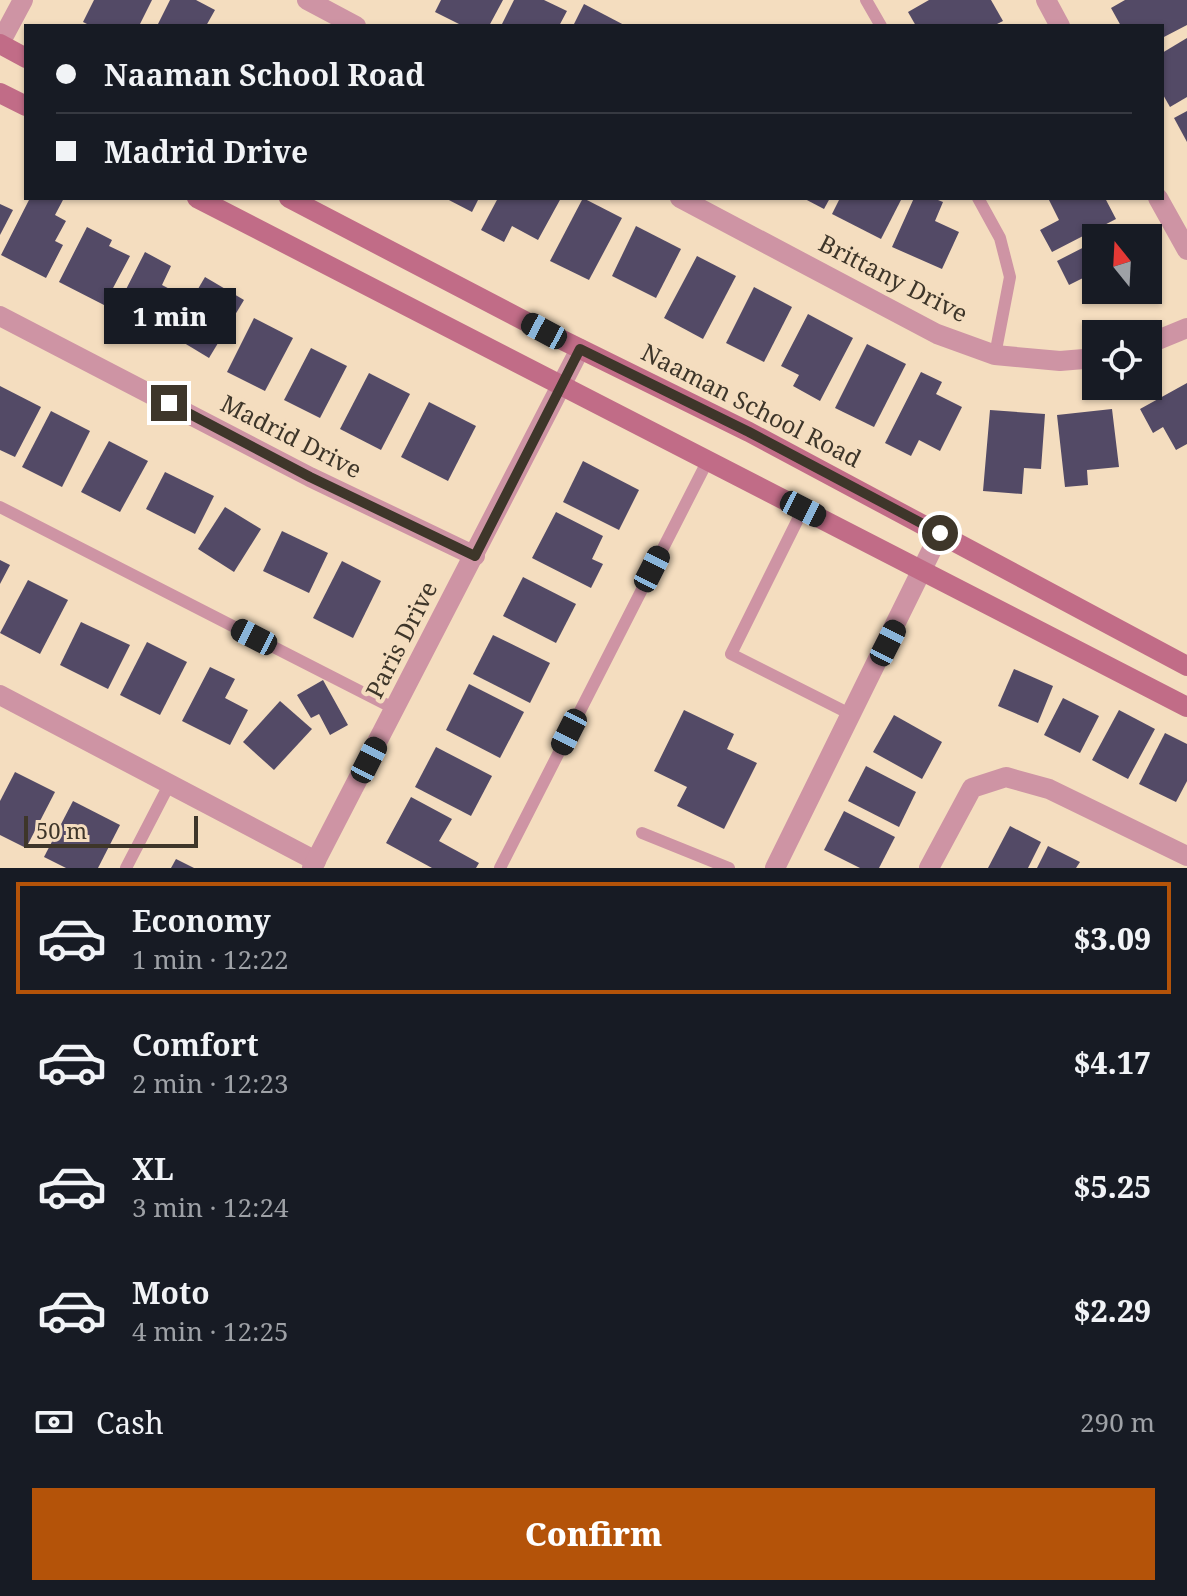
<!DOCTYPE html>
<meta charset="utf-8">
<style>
:root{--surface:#171b24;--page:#20242c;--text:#f1f3f6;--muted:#9ea1a6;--line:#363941;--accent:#b45309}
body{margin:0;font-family:"Noto Serif",serif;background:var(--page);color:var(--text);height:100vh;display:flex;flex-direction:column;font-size:30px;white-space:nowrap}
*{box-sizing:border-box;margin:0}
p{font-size:26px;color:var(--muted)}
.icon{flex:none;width:44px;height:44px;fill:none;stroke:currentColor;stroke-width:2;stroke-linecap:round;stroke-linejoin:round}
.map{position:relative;height:868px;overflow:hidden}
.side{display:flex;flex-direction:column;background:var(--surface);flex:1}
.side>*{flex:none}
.top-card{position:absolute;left:24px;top:24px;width:1140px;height:176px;border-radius:0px;box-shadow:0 2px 6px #0004;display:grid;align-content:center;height:176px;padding:0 32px;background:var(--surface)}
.needle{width:52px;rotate:342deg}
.controls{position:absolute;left:1082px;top:224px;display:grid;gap:16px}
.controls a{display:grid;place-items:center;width:80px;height:80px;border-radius:0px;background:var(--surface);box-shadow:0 2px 6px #0004;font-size:40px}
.scale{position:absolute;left:24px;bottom:20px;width:174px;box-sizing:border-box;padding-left:8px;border:4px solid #3e362a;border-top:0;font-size:22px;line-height:28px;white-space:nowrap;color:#3e362a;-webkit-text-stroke:6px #f4ddbf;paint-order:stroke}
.end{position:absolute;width:36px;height:36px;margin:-18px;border:10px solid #3e362a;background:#fff;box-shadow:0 0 0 4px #fff}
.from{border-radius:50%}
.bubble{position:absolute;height:56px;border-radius:0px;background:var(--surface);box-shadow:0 2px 6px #0004;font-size:26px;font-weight:800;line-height:56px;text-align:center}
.car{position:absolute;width:24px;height:48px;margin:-24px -12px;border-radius:10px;box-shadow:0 0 6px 2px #0007;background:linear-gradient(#222 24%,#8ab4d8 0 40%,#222 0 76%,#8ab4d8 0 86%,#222 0)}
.top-card b{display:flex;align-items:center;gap:28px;height:76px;font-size:30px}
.top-card b+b{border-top:2px solid var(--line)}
.top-card i{width:20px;height:20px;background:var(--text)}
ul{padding:14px 0 0;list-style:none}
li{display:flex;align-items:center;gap:24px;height:112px;margin:0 16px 12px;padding:0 16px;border:4px solid transparent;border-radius:0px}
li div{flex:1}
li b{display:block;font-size:30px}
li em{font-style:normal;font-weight:800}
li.active{border-color:var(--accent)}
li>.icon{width:72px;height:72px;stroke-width:1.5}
.pay{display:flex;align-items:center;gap:20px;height:88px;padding:0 32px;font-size:30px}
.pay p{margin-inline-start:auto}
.action{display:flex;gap:16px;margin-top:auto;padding:16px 32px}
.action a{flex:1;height:92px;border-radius:0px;background:var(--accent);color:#fff;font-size:32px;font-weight:800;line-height:92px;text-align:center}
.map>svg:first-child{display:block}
</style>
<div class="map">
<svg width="1187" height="868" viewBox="0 0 1187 868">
<rect width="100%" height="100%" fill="#f4ddbf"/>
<!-- building -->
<g fill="#534a66">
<polygon points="94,0 152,0 139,26 91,26 83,22"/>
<polygon points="170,0 196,0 215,10 206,26 157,26"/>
<polygon points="441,0 503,0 489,26 463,26 435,12"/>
<polygon points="514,0 544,0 567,11 559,26 501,26"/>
<polygon points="929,0 991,0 1003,21 993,26 916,26 908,12"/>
<polygon points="1125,0 1187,0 1187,25 1162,38 1162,26 1121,26 1111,8"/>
<polygon points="584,4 626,26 573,26"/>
<polygon points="1187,38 1187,97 1170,107 1162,93 1162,53"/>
<polygon points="1187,111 1187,142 1174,118"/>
<polygon points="30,198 64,198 55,215 66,221 55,241 63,245 46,278 1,255"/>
<polygon points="445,198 479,198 472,212"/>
<polygon points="498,198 561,198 538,240 512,226 504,242 481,230"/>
<polygon points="583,198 622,218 589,280 550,261"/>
<polygon points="803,198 830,198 824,209"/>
<polygon points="840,198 902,198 881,239 832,214"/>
<polygon points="914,198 933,198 943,202 935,221 959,232 942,269 892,247"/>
<polygon points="1048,198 1105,198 1116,219 1052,252 1040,230 1059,220"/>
<polygon points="0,204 13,210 0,235"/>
<polygon points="636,226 681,249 656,298 612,276"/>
<polygon points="87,227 112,240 109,246 130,256 104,305 59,282"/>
<polygon points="1123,227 1129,238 1102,238"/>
<polygon points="1096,241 1096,290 1118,290 1095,302 1083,278 1069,285 1057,261"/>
<polygon points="145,252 171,266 162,285 181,295 160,336 114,313"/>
<polygon points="697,256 736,276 703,339 664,318"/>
<polygon points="205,277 244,300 209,358 171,335"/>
<polygon points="754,287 792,307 764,362 726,343"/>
<polygon points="808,314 853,338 820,401 793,386 799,375 781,366"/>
<polygon points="254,318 293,338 265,391 227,372"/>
<polygon points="867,344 906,364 874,427 835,408"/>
<polygon points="311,348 347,366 320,418 284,400"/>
<polygon points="921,372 942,382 936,394 962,407 940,451 919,440 911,456 885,443"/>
<polygon points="369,373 410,394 381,450 340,429"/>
<polygon points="1187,383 1187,444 1176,450 1163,427 1153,433 1140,409"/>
<polygon points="0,386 41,407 15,457 0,450"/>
<polygon points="429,402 476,426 448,481 401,457"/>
<polygon points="1112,409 1119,467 1087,470 1088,485 1065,487 1057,415"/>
<polygon points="990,410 1045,414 1041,469 1024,468 1022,494 983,491"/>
<polygon points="51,411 90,431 62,487 22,467"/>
<polygon points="109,441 148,461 120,512 81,492"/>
<polygon points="583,461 639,490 619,530 563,502"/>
<polygon points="165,472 214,496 195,534 146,509"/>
<polygon points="225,507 261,529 234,572 198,549"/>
<polygon points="556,512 603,536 592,559 603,564 591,588 532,558"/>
<polygon points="282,531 328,553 309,593 263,571"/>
<polygon points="0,560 10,565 0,584"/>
<polygon points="342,561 381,581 353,638 313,618"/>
<polygon points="523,577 576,604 556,643 503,616"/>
<polygon points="28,580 68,600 40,654 0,633"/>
<polygon points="81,622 130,645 108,689 60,665"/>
<polygon points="493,635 550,663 530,703 473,674"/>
<polygon points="147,642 187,662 160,715 120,695"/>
<polygon points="210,667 235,679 225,698 248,710 230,745 182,721"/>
<polygon points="1014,669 1053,686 1038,723 998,706"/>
<polygon points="323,680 348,725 330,735 319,714 311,718 297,695"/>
<polygon points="469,684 524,712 500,758 446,730"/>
<polygon points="1063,698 1099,716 1080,753 1044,735"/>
<polygon points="280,701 312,729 274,770 243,742"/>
<polygon points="684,710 734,734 727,749 757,763 724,829 677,806 687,787 654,771"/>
<polygon points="1119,710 1155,729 1128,779 1092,760"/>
<polygon points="894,715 942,742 922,779 873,752"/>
<polygon points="1165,733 1187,744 1187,781 1176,802 1139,784"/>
<polygon points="436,747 492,776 471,816 415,787"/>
<polygon points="866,766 916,792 899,827 848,801"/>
<polygon points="15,772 55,792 26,848 0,835 0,801"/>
<polygon points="411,797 452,819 439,841 479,863 476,868 432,868 386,843"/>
<polygon points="73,801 120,825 98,868 66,868 44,857"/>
<polygon points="844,811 895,837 879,868 860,868 824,850"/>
<polygon points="1010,826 1041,842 1028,868 988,868"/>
<polygon points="1048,846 1080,862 1076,868 1037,868"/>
<polygon points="176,859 194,868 171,868"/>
</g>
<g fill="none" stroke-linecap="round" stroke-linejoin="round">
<!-- service -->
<g stroke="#ce94a4" stroke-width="12">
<polyline points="866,0 881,26"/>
<polyline points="978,198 1000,238 1010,277 995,355"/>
<polyline points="0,507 395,709"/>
<polyline points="803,509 731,654 852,715"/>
<polyline points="642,833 729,868"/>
<polyline points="126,868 170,783"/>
<polyline points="500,868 708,460"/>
</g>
<!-- minor -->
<g stroke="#ce94a4" stroke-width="20">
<polyline points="307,0 356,26"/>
<polyline points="1046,0 1060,26"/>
<polyline points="0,43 23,0"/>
<polyline points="680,198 937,334 995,355 1060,361 1096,358"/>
<polyline points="1158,198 1187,250"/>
<polyline points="0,316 310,477 475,556"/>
<polyline points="1148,344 1187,328"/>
<polyline points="0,695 316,861"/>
<polyline points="312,868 580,349"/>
<polyline points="775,868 940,533"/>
<polyline points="929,868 972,788 1006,777 1049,789 1187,856"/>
</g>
<!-- secondary -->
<g stroke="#c16c87" stroke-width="20">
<polyline points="0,44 26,58"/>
<polyline points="0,93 26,106"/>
<polyline points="197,198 1187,707"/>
<polyline points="289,198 544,331 749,432 1187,666"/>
</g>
</g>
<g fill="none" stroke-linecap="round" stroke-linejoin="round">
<!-- route -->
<polyline stroke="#3e362a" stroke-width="10" points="169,403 310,477 475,556 580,349 749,432 940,533"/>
</g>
<g text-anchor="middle" stroke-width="8" stroke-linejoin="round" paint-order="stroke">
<!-- street labels -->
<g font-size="24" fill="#3e362a" stroke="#f4ddbf">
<text transform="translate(893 279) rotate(27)" y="8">Brittany Drive</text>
<text transform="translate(751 406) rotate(27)" y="8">Naaman School Road</text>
<text transform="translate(291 437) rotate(27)" y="8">Madrid Drive</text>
<text transform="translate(402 640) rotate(-63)" y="8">Paris Drive</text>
</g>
</g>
</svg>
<div class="controls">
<a><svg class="needle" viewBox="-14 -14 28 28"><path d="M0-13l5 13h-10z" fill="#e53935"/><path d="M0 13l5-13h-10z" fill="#9ea1a6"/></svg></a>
<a><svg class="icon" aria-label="locate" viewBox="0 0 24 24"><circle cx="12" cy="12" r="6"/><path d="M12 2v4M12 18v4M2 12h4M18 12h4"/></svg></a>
</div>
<div class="scale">50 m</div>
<i class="end from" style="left:940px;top:533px"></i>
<i class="end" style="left:169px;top:403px"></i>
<div class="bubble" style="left:104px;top:288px;width:132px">1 min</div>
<i class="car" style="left:544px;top:331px;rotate:298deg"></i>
<i class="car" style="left:803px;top:509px;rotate:117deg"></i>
<i class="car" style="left:652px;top:569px;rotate:27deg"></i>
<i class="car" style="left:254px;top:637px;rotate:297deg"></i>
<i class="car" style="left:888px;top:643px;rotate:27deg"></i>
<i class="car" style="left:569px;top:732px;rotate:207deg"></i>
<i class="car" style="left:369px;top:760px;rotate:27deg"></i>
<div class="top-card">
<b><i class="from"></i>Naaman School Road</b>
<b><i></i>Madrid Drive</b>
</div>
</div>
<section class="side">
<ul>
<li class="active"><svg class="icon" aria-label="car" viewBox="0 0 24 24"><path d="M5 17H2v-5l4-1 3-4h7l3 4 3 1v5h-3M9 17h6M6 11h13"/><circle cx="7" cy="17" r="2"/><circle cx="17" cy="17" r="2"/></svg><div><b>Economy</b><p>1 min · 12:22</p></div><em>$3.09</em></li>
<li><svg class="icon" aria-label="car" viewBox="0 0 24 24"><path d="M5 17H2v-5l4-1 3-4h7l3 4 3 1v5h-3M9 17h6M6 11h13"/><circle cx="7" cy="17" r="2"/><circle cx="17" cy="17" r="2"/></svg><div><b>Comfort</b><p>2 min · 12:23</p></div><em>$4.17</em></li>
<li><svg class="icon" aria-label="car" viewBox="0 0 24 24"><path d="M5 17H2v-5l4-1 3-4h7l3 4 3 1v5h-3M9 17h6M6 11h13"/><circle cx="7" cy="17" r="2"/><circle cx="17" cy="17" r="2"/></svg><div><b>XL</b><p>3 min · 12:24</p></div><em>$5.25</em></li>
<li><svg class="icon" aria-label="car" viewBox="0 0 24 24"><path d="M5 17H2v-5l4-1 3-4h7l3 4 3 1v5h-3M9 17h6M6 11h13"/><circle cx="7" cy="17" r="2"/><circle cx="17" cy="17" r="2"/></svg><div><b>Moto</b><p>4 min · 12:25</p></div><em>$2.29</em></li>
</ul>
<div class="pay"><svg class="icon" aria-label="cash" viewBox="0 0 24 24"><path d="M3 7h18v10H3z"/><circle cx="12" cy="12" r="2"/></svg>Cash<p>290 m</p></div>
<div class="action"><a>Confirm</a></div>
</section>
